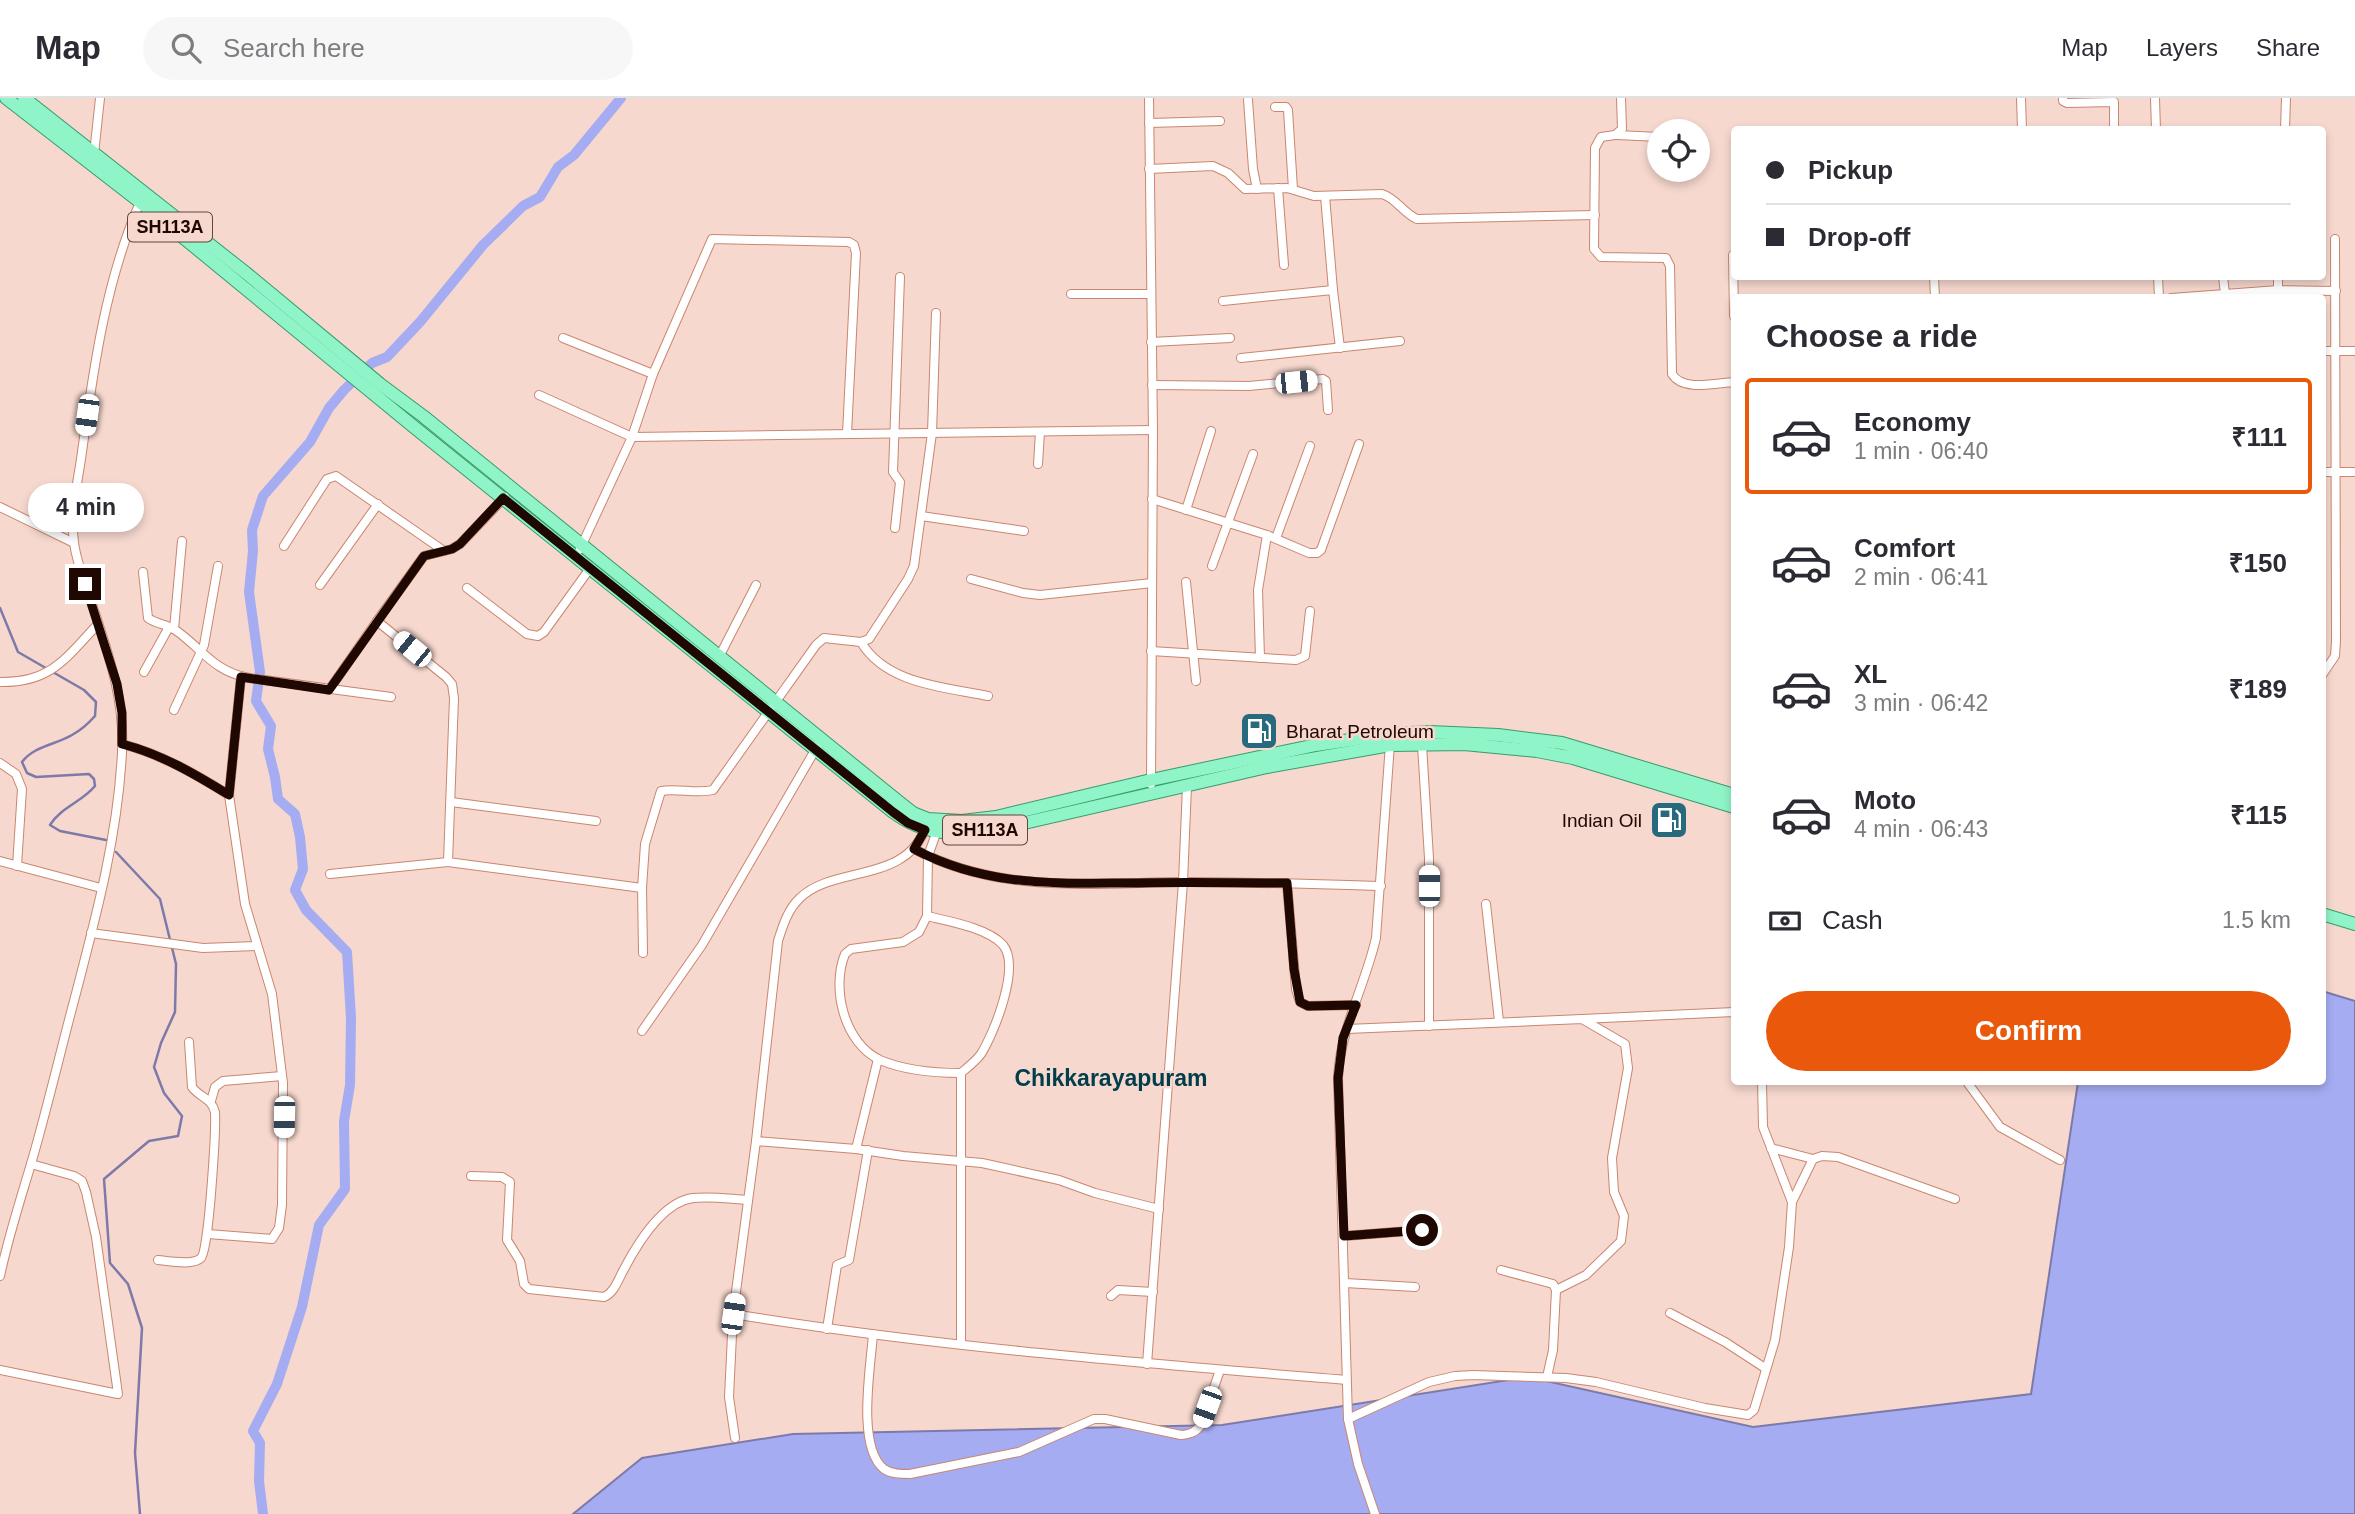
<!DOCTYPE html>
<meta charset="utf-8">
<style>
:root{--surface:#fff;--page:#f7f7f7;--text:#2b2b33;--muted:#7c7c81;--line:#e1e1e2;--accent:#ea580c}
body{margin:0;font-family:Helvetica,sans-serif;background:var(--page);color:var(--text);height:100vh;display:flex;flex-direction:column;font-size:26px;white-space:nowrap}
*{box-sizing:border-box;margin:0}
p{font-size:23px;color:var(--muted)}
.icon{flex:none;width:38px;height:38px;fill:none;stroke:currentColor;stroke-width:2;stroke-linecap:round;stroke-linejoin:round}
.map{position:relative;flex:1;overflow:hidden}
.sheet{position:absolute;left:1731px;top:196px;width:595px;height:791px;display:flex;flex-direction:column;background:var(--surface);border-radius:7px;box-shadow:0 4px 10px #0003}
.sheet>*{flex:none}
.hud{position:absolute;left:1731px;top:28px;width:595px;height:154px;border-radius:7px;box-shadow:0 4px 10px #0003;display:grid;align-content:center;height:154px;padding:0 35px;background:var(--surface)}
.tools{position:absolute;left:1647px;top:21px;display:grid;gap:14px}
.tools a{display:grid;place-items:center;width:63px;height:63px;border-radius:50%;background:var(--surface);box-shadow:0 4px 10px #0003;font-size:35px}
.end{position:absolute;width:32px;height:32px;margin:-16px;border:9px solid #1f0702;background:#fff;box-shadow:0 0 0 4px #fff}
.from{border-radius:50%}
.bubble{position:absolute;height:49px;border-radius:24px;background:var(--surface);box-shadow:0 4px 10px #0003;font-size:23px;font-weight:700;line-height:49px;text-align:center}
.car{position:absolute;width:21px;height:42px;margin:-21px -10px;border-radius:9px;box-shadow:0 0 5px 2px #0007;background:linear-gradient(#fff 24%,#345 0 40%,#fff 0 76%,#345 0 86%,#fff 0)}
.hud b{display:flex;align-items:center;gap:24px;height:66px;font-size:26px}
.hud b+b{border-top:2px solid var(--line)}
.hud i{width:18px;height:18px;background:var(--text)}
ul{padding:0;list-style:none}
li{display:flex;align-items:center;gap:21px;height:116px;margin:0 14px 10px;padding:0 21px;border:4px solid transparent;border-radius:7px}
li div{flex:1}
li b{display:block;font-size:26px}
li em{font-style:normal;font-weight:700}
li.current{border-color:var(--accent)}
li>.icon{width:63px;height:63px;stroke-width:1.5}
h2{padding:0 35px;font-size:32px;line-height:84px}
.pay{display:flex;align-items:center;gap:18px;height:77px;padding:0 35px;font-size:26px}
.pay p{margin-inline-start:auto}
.cta{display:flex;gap:14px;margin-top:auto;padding:14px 35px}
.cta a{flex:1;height:80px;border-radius:42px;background:var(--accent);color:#fff;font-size:28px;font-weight:700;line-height:80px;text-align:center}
header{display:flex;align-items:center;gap:42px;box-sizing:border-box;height:98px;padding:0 35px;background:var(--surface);border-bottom:2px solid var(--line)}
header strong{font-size:33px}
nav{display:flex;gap:38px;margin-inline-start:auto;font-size:24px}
.search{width:490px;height:63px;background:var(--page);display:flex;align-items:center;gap:18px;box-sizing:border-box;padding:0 24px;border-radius:38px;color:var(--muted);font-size:26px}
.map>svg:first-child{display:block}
</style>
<header>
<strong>Map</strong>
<div class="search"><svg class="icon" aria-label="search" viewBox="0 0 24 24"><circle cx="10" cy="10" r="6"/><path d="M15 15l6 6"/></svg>Search here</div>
<nav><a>Map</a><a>Layers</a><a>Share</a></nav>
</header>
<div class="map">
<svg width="2355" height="1416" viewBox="0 0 2355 1416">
<rect width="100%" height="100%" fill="#f6d8ce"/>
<!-- water -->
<polygon fill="#a5acf2" stroke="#7d7aaa" stroke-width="2" points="2322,893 2355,903 2355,1416 573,1416 642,1360 793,1336 1222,1327 1528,1279 1753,1329 2031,1296 2078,984 2322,984"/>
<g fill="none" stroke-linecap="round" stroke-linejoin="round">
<!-- stream -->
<g stroke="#7d7aaa" stroke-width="2.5">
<path d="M0,510L18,554L84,592L96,604L95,618C88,626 81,632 72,637C55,647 34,648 22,664L27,675L36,679L89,676L94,681L95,688C82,704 61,709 50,727L60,733L106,742"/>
<polyline points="116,754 160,801 176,866 175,914 161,945 154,969 164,995 182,1018 178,1038 149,1043 104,1081 110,1165 128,1186 142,1230 135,1355 140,1416"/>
</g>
<!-- canal -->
<polyline stroke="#a5acf2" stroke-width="10" points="263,1416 259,1383 260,1345 253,1333 277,1286 302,1209 319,1127 345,1091 344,1023 350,987 351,920 347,854 306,812 295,792 303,771 300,739 295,716 278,701 275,679 268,651 271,628 256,603 260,574 249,494 253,453 252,432 263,398 310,344 329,310 344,292 372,265 387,259 420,224 483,147 523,108 540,99 558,69 574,57 621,0"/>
<defs>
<g id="street">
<polyline points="1149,0 1153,332 1151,686"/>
<path d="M1621,0L1622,31L1615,37L1601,39L1595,50L1594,151L1601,159L1666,160L1670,168L1672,276C1683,294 1716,285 1734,284"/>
<polyline points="2021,0 2022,32"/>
<polyline points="2063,0 2063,3 2067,5 2114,4 2114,32"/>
<polyline points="2155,0 2156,32"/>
<polyline points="1248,2 1253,71 1257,91"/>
<polyline points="1275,9 1286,9 1288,12 1293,91"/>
<polyline points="1149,25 1220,23"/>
<polyline points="2285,32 2286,0"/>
<polyline points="1617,37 1659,39"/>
<polyline points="94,56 100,0"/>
<path d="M1149,71L1213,68L1228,75L1245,91L1287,90L1314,98L1382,96C1396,100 1403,115 1417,121L1595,117"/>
<polyline points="1278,90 1284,167"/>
<polyline points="1733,157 1734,218"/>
<polyline points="1934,178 1935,200"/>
<polyline points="2158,178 2159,200"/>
<polyline points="2278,178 2278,192 2336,193"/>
<polyline points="1333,192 1340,250"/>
<polyline points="1071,196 1151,196"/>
<polyline points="2171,200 2225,196 2223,178"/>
<polyline points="2224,200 2225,196 2278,192"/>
<polyline points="1223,203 1333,192 1325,98"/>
<polyline points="563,240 653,276"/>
<polyline points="1151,244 1230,240"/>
<polyline points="2322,253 2355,253"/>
<polyline points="1241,260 1400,243"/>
<polyline points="1152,287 1249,288 1323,281 1326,283 1328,312"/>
<polyline points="539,297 632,339 653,276 712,141 849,144 854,147 856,155 847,336"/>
<polyline points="1038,366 1040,334"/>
<polyline points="2322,374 2355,374"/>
<path d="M505,399L460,446L452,451L424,458L377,523L446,579L452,586L454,600L448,764L642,790L645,746L661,693C678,690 696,696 713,692L816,547L824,540L861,544L869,541L908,481L914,468L932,335L936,215"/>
<polyline points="1152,401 1267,437 1309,455 1317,455 1321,452 1359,346"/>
<polyline points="0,409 74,445"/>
<polyline points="1186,412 1211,333"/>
<polyline points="921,418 1024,433"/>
<polyline points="895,430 900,384 893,374 900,179"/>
<polyline points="1276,440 1310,348"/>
<polyline points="284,448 327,381 336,378 444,453"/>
<polyline points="580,451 632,339 1153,332"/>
<polyline points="1212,468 1253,356"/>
<path d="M143,474L148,520C156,526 166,526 174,531C202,550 212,573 249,580L391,599"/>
<polyline points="971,481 1023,495 1040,497 1152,485"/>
<polyline points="1186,484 1196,583"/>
<polyline points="320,487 378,406"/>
<polyline points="467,490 527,536 538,538 544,534 591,469"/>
<polyline points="174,531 182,443"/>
<path d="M861,544C886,586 944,589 988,598"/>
<polyline points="1151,553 1296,562 1305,558 1310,513"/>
<polyline points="719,559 756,487"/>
<polyline points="1260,560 1258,492 1267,437"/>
<polyline points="144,574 169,529"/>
<polyline points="2322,577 2335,558 2336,543 2335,141"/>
<path d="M0,584C51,585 66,560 98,526"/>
<polyline points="329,592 377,523"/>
<polyline points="174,612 204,547 218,468"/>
<path d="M122,646C161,656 195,676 229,697"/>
<polyline points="1422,647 1429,760 1429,928"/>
<polyline points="0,665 16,676 22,691 17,768"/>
<polyline points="451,704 596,723"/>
<path d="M926,727C909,786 833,767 800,800C788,811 783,827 778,843L756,1043L733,1216C936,1249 1142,1265 1346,1282"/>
<path d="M938,730L928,758L927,818L919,834L903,844L851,851L845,856C831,890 844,945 880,962C906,973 934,975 961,975V1245"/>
<path d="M914,751C999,796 1090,785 1182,784C1248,784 1314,786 1381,788"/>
<polyline points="0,763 101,790"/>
<polyline points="330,776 448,764"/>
<polyline points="1287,785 1296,891 1300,904 1308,908 1356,907"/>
<polyline points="642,790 643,855"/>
<polyline points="1486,806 1499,923"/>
<path d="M927,818C948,823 988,830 1003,847C1021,869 994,935 981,956C976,963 968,969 961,975"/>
<polyline points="91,835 203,850 256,848"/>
<polyline points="1582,921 1734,914"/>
<polyline points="1347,931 1582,921 1625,946 1628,970 1612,1060 1614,1094 1624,1118 1621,1143 1586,1177 1556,1192"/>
<polyline points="642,933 702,847 818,647"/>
<polyline points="1967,984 2000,1029 2060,1062"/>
<polyline points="211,1003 215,989 223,983 282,978"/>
<polyline points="756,1043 856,1051 878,961"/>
<polyline points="1771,1050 1813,1061"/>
<polyline points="856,1051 903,1058 982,1065 1059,1082 1095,1095 1159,1111"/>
<path d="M471,1078L502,1079L510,1084L507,1142L520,1163L524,1186L529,1191L604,1199C614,1195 618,1182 623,1173C636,1148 662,1104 693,1100C711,1098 730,1101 748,1102"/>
<polyline points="1792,1104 1813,1061 1822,1058 1838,1059 1955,1101"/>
<polyline points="208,1136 272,1141 279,1130 282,1107 283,985 272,896 245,806 229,697 241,579"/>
<polyline points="1344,1138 1422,1132"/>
<path d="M158,1162C169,1163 193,1168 201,1160C209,1153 216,1031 215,1014C211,999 200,1000 192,989L189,944"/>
<polyline points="1501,1172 1553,1186 1556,1192 1553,1252 1547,1279"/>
<path d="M0,1178C8,1140 20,1103 31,1066C47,1011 60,955 75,899C96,819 118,737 122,654C125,597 106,550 89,497C83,480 76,462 74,444C70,417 77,388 81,361C93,274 105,183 141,102"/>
<polyline points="1345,1185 1415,1189"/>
<polyline points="1111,1198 1118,1192 1153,1194"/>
<polyline points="1670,1215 1725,1244 1765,1270"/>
<polyline points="733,1216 729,1299 735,1340"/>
<polyline points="827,1231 837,1167 849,1162 868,1052"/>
<path d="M873,1236C871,1267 856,1349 884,1371C891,1376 901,1376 910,1376L1019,1354L1094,1321H1105L1181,1337C1190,1336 1195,1335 1201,1327L1220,1272"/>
<polyline points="1147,1266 1183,784 1187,688"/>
<polyline points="0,1272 118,1296 96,1139 86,1094 82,1083 74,1078 31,1066"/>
<polyline points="1348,1321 1429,1284 1455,1278 1473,1277 1566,1280 1596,1284 1705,1310 1748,1317 1754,1312 1775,1242 1789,1149 1792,1104 1763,1029 1762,984"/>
<path d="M1375,1416L1358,1366L1348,1321L1338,980C1340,931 1365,888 1376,840L1390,646"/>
</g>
<g id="primary">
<path d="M6,0L140,104L414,329L893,714C928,740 957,736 998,731L1267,669L1390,647L1464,646L1537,653L1573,660L1734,709"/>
<polyline points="24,0 246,175 380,286 423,318 899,704 913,715 928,721 962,723 996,719 1151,682 1316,647 1390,636 1430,634 1498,637 1562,645 1734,697"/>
<polyline points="2322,816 2355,826"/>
</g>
</defs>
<!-- street casing -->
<use href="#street" stroke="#ca866f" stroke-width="10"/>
<!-- primary casing -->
<use href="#primary" stroke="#389c6b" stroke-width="14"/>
<!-- street -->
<use href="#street" stroke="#fff" stroke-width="8"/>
<!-- primary -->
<use href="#primary" stroke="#8ff4c8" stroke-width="12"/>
</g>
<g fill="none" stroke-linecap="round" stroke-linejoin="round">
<!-- route -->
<path stroke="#1f0702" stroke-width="9" d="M85,486L117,586L122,615V646C161,656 195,676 229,697L241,579L329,592L424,458L452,451L460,446L503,400L893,714L908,725L925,732L914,751C988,790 1057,785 1137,785C1187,784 1237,785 1287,785L1294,871L1300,904L1308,908L1356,907L1343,940L1338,980L1344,1138L1422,1132"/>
</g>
<!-- icons -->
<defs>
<symbol id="fuel-square" viewBox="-11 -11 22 22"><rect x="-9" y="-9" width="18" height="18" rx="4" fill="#286a7d" stroke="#f6d8ce"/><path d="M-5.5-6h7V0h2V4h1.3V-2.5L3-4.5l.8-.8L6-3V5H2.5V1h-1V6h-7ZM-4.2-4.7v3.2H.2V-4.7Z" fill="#fff"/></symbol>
</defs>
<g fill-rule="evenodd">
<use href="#fuel-square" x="1237" y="611" width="44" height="44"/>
<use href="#fuel-square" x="1647" y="700" width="44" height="44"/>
</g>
<g text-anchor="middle" stroke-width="5" stroke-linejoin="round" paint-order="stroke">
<!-- shield labels -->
<g fill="#f6d8ce" stroke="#60463f" stroke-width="2">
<rect x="128" y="114.5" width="84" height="29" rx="5"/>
<rect x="943" y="717.5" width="84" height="29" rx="5"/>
</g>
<g font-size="18" font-weight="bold" fill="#1f0702">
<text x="170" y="135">SH113A</text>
<text x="985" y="738">SH113A</text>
</g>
<!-- poi labels -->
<g font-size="19" fill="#1f0702" stroke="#f6d8ce" text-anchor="start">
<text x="1286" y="640">Bharat Petroleum</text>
<text x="1642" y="729" text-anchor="end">Indian Oil</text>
</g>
<!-- quarter labels -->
<g font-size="23" font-weight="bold" fill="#013d4b" stroke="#f6d8ce">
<text x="1111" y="988">Chikkarayapuram</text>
</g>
</g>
</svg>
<div class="tools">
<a><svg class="icon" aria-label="locate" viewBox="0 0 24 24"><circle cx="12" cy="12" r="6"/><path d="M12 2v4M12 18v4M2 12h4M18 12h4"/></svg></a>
</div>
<i class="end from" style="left:1422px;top:1132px"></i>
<i class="end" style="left:85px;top:486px"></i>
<div class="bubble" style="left:28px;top:385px;width:116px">4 min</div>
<i class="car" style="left:1296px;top:284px;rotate:84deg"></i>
<i class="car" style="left:87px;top:317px;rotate:188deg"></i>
<i class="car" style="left:412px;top:551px;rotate:309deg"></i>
<i class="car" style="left:1429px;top:788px;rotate:0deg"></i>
<i class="car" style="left:284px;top:1019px;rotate:181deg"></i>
<i class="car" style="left:733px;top:1216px;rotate:8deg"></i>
<i class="car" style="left:1207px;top:1309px;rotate:200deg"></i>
<div class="hud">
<b><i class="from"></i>Pickup</b>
<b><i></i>Drop-off</b>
</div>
<section class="sheet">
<h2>Choose a ride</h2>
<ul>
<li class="current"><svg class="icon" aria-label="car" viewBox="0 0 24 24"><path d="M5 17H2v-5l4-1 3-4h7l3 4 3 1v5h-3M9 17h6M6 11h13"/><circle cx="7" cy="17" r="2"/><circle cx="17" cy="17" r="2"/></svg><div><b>Economy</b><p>1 min · 06:40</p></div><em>₹111</em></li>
<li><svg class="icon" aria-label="car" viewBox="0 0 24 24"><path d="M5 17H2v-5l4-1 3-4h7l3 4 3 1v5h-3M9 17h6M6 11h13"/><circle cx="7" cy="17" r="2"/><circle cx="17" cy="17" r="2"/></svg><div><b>Comfort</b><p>2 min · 06:41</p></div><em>₹150</em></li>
<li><svg class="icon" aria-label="car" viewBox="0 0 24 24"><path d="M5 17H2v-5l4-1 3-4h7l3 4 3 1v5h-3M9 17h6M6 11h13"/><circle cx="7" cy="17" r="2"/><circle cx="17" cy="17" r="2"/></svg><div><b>XL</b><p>3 min · 06:42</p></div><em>₹189</em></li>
<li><svg class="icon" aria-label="car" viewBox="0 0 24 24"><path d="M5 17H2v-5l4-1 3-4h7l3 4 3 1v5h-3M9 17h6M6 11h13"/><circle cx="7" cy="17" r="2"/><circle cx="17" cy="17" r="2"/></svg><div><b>Moto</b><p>4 min · 06:43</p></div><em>₹115</em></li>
</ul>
<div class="pay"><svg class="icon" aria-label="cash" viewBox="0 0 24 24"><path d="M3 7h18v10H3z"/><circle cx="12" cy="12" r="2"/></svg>Cash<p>1.5 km</p></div>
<div class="cta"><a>Confirm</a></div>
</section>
</div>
